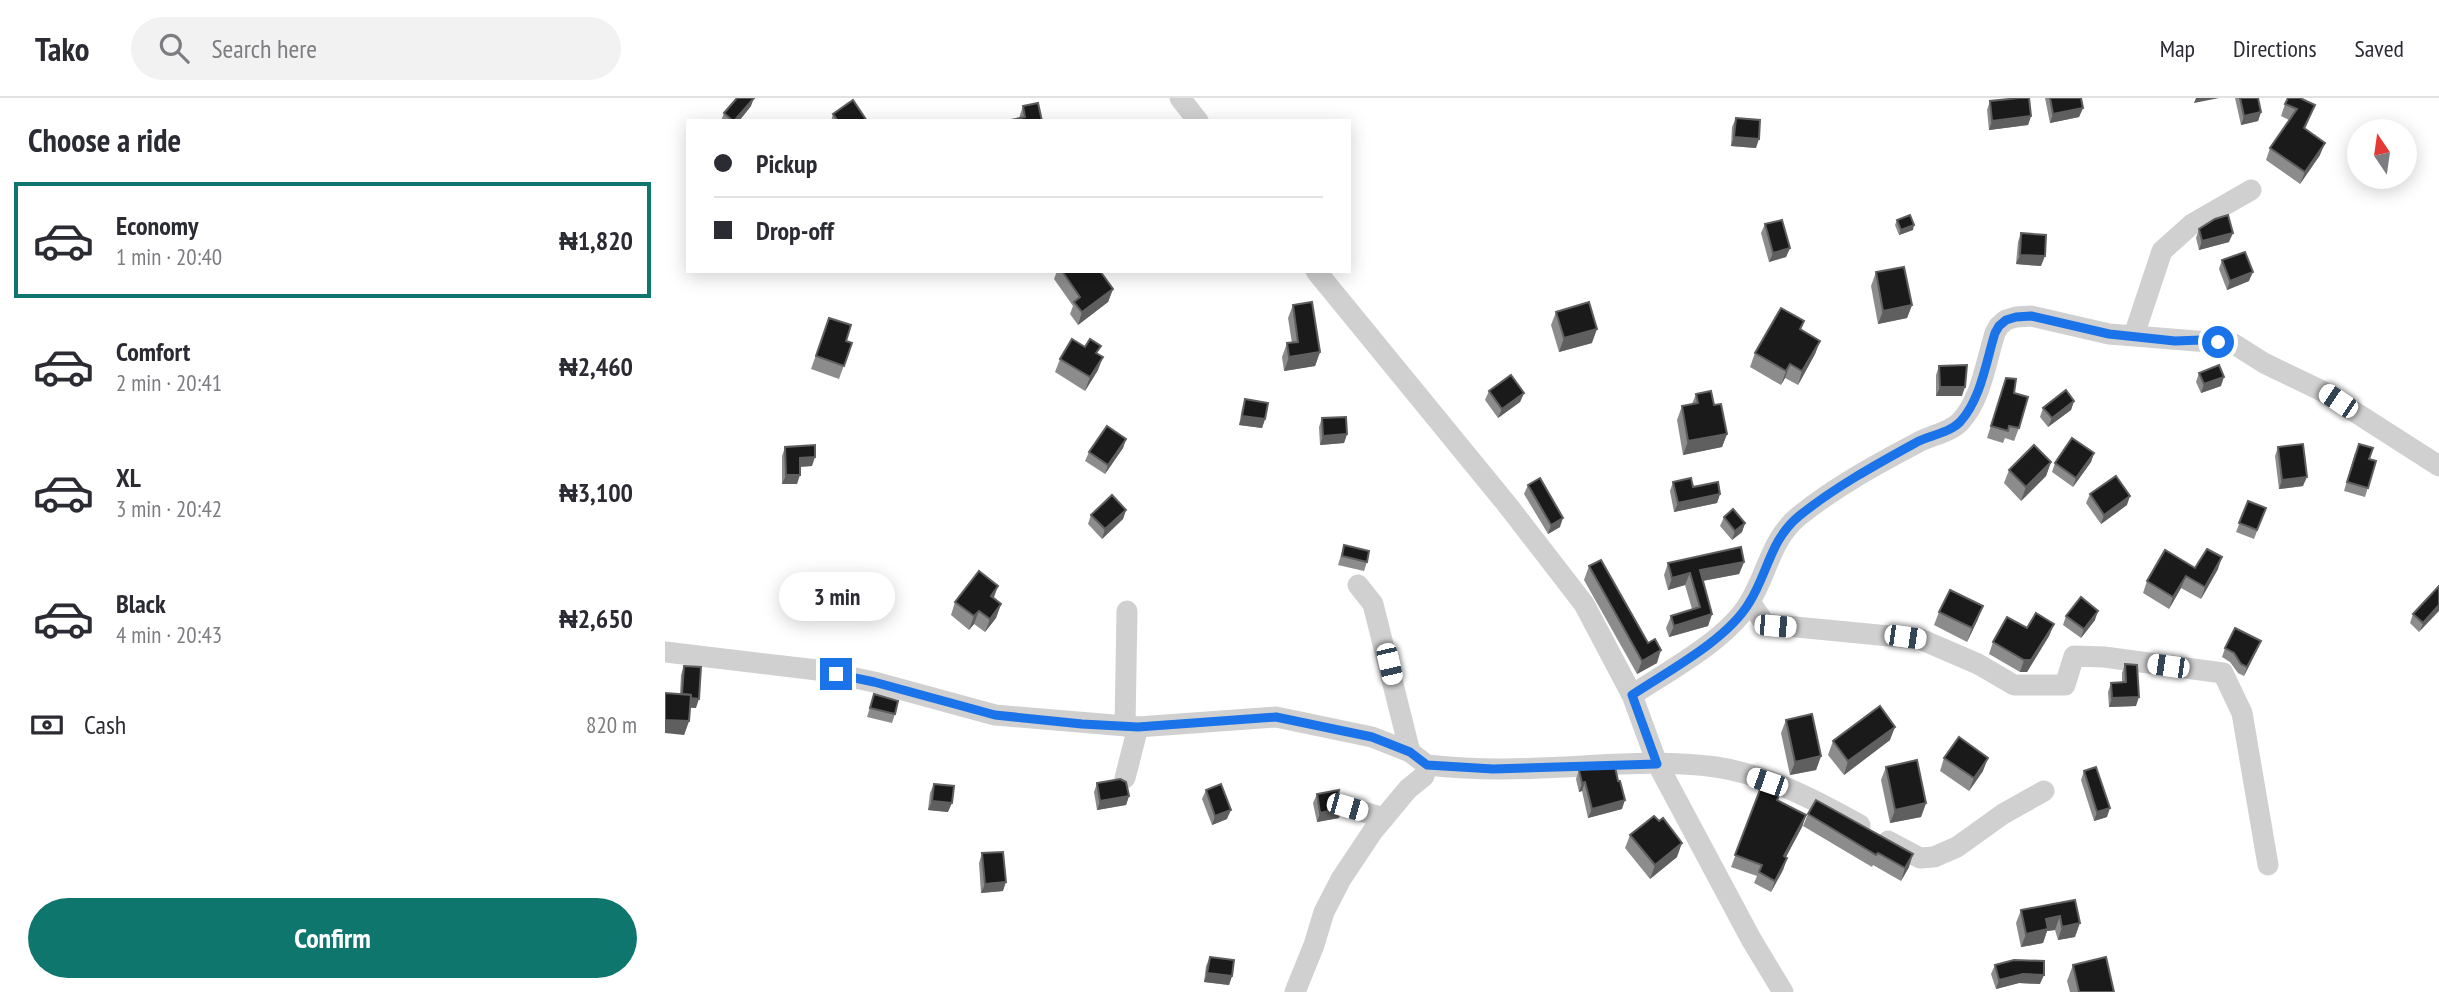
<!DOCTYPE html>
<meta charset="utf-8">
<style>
:root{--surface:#fff;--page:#f2f2f3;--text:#2b2b33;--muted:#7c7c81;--line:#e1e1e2;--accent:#0f766e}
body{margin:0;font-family:"PT Sans Narrow",sans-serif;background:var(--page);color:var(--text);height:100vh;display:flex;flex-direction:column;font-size:26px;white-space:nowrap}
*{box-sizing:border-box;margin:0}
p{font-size:23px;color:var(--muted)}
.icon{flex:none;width:38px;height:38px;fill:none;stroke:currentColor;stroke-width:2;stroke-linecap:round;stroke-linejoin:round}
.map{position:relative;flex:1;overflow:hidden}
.sheet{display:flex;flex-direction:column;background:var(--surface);width:665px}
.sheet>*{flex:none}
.hud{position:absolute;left:21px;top:21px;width:665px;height:154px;border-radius:0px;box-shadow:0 4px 18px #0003;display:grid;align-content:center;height:154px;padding:0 28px;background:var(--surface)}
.needle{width:46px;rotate:347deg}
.controls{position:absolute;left:1682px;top:21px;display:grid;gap:14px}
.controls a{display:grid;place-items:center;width:70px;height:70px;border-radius:50%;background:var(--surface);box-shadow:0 4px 18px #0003;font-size:35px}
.end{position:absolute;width:32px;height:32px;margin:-16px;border:9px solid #1a73e8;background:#fff;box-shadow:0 0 0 4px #fff}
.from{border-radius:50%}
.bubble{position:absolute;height:49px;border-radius:24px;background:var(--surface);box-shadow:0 4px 18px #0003;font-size:23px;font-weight:700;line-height:49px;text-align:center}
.car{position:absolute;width:21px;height:42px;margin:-21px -10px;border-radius:9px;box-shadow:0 0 5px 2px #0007;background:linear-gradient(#fff 24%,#345 0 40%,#fff 0 76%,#345 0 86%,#fff 0)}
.hud b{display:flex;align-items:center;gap:24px;height:66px;font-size:26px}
.hud b+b{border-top:2px solid var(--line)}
.hud i{width:18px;height:18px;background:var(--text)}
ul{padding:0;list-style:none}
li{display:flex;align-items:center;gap:21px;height:116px;margin:0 14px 10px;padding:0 14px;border:4px solid transparent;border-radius:0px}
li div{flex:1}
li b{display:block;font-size:26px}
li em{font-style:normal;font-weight:700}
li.on{border-color:var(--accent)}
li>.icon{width:63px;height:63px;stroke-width:1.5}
h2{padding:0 28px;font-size:32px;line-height:84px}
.pay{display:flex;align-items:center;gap:18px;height:77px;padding:0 28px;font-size:26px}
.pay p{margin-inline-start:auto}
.button{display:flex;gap:14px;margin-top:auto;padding:14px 28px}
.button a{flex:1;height:80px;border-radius:42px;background:var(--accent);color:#fff;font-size:28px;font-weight:700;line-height:80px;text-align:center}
header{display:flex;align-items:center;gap:42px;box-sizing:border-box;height:98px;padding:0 35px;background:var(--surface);border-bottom:2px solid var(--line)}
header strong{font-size:33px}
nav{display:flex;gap:38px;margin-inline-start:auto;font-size:24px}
.search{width:490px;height:63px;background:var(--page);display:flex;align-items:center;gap:18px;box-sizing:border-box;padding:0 24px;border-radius:38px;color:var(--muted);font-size:26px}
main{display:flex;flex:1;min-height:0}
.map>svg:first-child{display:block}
</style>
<header>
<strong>Tako</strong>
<div class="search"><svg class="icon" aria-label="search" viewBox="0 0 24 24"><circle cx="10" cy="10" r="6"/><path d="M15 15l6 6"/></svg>Search here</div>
<nav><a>Map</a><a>Directions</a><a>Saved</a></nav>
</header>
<main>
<section class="sheet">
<h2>Choose a ride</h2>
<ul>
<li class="on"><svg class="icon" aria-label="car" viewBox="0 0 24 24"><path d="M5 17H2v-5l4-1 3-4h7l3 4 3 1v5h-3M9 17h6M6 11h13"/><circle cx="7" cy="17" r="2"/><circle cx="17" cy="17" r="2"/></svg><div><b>Economy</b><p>1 min · 20:40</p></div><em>₦1,820</em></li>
<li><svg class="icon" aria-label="car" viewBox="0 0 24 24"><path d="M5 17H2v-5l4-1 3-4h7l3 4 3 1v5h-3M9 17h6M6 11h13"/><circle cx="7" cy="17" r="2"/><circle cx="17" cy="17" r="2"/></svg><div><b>Comfort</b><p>2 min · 20:41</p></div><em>₦2,460</em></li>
<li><svg class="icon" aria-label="car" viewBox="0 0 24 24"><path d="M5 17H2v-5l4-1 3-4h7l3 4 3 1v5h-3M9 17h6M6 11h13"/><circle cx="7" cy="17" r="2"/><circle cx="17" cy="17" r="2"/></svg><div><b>XL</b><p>3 min · 20:42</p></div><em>₦3,100</em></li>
<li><svg class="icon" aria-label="car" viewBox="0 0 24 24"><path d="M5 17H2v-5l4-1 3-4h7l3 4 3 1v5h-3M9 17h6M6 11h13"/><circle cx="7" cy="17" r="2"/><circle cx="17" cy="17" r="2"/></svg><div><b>Black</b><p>4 min · 20:43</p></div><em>₦2,650</em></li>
</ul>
<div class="pay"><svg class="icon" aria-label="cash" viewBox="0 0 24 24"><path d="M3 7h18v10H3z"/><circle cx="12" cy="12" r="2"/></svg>Cash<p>820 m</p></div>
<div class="button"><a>Confirm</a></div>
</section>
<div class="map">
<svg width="1774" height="894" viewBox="0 0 1774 894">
<rect width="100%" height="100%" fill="#fff"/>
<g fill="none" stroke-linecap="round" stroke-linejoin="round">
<!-- minor -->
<g stroke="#d0d0d0" stroke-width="21">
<polyline points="515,0 533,23"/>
<polyline points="651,173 844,409 919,506 967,597 992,665 1086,841 1118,894"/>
<polyline points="1469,237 1497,153 1527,126 1586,92"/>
<polyline points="693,487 708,506 745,654"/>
<polyline points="1085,504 1100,526 1255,541 1313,566 1349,587 1400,587 1409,558 1439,559 1558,575 1577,615 1603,767"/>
<polyline points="0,554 152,572 209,584 330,617 473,629 611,619 707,639 745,654 762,667"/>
<path d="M967,597C1003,573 1062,542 1084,505C1103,475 1105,442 1134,418C1170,389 1212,366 1252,345C1266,337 1284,335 1295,324C1316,302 1321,264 1330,235L1334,228L1341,222L1351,219L1366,218L1444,236L1569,246L1599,265L1657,293L1774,368"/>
<polyline points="460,628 462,513"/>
<polyline points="460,680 473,629"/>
<polyline points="682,709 719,720"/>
<polyline points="1223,743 1255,760 1269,759 1292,749 1338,716 1379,693"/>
<path d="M630,894L649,847L659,814L676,781L708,733L743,691L759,678L762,667C799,671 837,672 875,670C933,668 992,661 1051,669C1101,676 1152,703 1195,727"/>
</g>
</g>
<!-- wall -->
<g fill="#8c8c8c">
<polygon points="1380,0 1416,0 1418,10 1414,19 1385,25"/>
<polygon points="1570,0 1593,0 1596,14 1593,23 1576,27"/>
<polygon points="1325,3 1366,18 1363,27 1324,32 1322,12"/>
<polygon points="1620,6 1650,7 1640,31 1655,57 1635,86 1601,62 1605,50 1624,22 1616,18"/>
<polygon points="86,8 74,23 56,23 59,15"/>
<polygon points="358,8 377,23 354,20"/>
<polygon points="168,16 202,23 166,23"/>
<polygon points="1071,20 1091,50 1066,48 1067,29"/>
<polygon points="1232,122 1248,132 1234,137 1230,127"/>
<polygon points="1100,126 1125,150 1121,159 1104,164 1096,135"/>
<polygon points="1534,131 1564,144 1534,152 1531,140"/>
<polygon points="1356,135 1376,168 1351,166 1353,144"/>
<polygon points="1557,162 1584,183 1562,192 1554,171"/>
<polygon points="392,173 435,173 448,191 443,204 413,227 405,216 408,208 389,181"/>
<polygon points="1211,174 1247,207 1242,220 1213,226 1206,188"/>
<polygon points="628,207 655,254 650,268 619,273 617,259 622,245 627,245 623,220"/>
<polygon points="891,214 927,245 894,254 886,227"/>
<polygon points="164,220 181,243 187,245 174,281 146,271"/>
<polygon points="1139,223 1136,232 1155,243 1150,256 1133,287 1120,280 1116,287 1085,269 1090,255"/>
<polygon points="433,256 433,272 420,293 390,274 395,261"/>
<polygon points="1274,268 1297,298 1271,298 1271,277"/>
<polygon points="1534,275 1556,288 1536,295 1531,284"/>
<polygon points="1341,280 1349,295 1354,330 1349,343 1340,340 1338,345 1322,340"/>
<polygon points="824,293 859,295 855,304 833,320 820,302"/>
<polygon points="1031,296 1062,336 1057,349 1018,357 1012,322 1017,308 1027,306"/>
<polygon points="580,301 600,321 597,330 574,327 577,311"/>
<polygon points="1409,303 1406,312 1383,329 1375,319 1378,310"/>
<polygon points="657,320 682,336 679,345 655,347 654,329"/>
<polygon points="461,341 458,350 440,376 420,363 424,354"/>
<polygon points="120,349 147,368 135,369 132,386 117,386 117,358"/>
<polygon points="1613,349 1638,388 1614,391 1610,358"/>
<polygon points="1429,355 1426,364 1408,389 1387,374 1390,365"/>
<polygon points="1690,355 1711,363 1700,399 1679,393"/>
<polygon points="1386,364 1381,378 1356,403 1339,385 1344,372"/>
<polygon points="1008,384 1055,396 1052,405 1009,414 1005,393"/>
<polygon points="863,387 895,429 883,436 859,396"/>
<polygon points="1425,396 1462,407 1436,426 1421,405"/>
<polygon points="1583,403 1601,410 1589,441 1571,434"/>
<polygon points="461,412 458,421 437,441 423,426 426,417"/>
<polygon points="1059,419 1080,425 1077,434 1067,442 1055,428"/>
<polygon points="679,447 702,464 699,473 673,467"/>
<polygon points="1079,464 1074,476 1038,483 1047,516 1043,528 1004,539 1001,530 1006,518 1027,511 1020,487 1003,492 999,477 1003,465"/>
<polygon points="924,468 983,545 992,565 972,576 919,482"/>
<polygon points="1530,470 1553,471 1536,501 1516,490 1504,511 1478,495 1482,483"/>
<polygon points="1774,488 1754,534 1745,525 1748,516"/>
<polygon points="329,500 336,506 331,520 320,534 309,526 304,532 286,517 290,504"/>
<polygon points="1274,514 1313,521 1302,544 1269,527"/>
<polygon points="1401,518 1430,522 1416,540 1398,527"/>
<polygon points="1389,526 1384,538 1362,574 1355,574 1324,556 1328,544 1362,530"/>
<polygon points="1596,543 1592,552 1579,578 1573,575 1565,564 1557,559 1560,550"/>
<polygon points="1460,566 1471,608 1444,609 1443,594 1446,585 1457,585 1457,575"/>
<polygon points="19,568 31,610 25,609 24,623 19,637 15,596 16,577"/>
<polygon points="209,596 230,616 227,625 202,619"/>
<polygon points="1121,622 1156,658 1151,672 1125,677 1116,635"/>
<polygon points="1225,642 1179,677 1163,657 1168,643"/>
<polygon points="1279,660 1318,673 1304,693 1275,673"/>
<polygon points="1221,669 1261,705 1256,719 1225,725 1216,682"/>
<polygon points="914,672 953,683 957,711 923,720 917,693 914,694 911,681"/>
<polygon points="1419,673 1442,719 1429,723 1416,682"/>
<polygon points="1098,684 1112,702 1141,717 1137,729 1121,759 1122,760 1118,772 1106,794 1089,785 1092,778 1066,769"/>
<polygon points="432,685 464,698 461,707 432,712 429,694"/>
<polygon points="269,686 283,714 263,712 265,695"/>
<polygon points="541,692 562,721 547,727 537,701"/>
<polygon points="652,696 672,702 674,720 652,724 648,705"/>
<polygon points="1143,716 1244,769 1236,783 1208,767 1207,769 1138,728"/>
<polygon points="994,723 1012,759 985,781 960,750 965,737"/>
<polygon points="317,755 338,793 316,795 314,765"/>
<polygon points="1410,802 1410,839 1393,842 1390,832 1382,833 1378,845 1356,849 1351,825 1356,812"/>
<polygon points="545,859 567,878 564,887 539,884 541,868"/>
<polygon points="1330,867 1375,886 1354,885 1331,891 1326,876"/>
<polygon points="1408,867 1449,894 1405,894 1402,883"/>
</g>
<!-- shaded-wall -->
<g fill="#5f5f5f">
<polygon points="89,0 86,8 74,23 69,23"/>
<polygon points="1531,0 1554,0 1529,5"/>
<polygon points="1418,10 1414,19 1385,25 1388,16"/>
<polygon points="1596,14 1593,23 1576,27 1579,18"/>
<polygon points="1366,18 1363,27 1324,32 1327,23"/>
<polygon points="1069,39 1094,41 1091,50 1066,48"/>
<polygon points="1660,45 1655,57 1635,86 1640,74"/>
<polygon points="1249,127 1248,132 1234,137 1236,132"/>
<polygon points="1568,135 1564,144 1534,152 1537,143"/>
<polygon points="1125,150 1121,159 1104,164 1108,155"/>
<polygon points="1355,157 1380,158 1376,168 1351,166"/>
<polygon points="1588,174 1584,183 1562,192 1565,183"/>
<polygon points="448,191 443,204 413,227 417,214"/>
<polygon points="1247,207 1242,220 1213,226 1218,213"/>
<polygon points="932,231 927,245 894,254 899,240"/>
<polygon points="1155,243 1150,256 1133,287 1137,273"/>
<polygon points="655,254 650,268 619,273 624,259"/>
<polygon points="438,259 433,272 420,293 425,279"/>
<polygon points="1125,266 1120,280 1116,287 1121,273"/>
<polygon points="1559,279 1556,288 1536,295 1539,286"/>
<polygon points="1275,289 1300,289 1297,298 1271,298"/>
<polygon points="859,295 855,304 833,320 837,311"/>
<polygon points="1409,303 1406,312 1383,329 1387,320"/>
<polygon points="577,318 600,321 597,330 574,327"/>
<polygon points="682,336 679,345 655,347 658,338"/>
<polygon points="1062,336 1057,349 1018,357 1023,343"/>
<polygon points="461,341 458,350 440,376 443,367"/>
<polygon points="1429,355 1426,364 1408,389 1411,380"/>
<polygon points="150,359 147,368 131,369 135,360"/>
<polygon points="1386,364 1381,378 1356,403 1361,389"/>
<polygon points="121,377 135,377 132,386 117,386"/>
<polygon points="1642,379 1638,388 1614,391 1617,382"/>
<polygon points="1055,396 1052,405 1009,414 1013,405"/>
<polygon points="1465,398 1462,407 1436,426 1439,417"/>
<polygon points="461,412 458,421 437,441 440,431"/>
<polygon points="898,420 895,429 883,436 886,427"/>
<polygon points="1080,425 1077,434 1067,442 1070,433"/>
<polygon points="1557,459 1553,471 1536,501 1540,489"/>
<polygon points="1079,464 1074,476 1031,484 1035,472"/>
<polygon points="1025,475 1020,487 1003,492 1007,480"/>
<polygon points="1521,478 1516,490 1504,511 1508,499"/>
<polygon points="333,488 328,502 326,498"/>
<polygon points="336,506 331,520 320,534 325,521"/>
<polygon points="1774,507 1774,513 1754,534 1758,525"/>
<polygon points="1318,508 1313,521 1302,544 1307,530"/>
<polygon points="314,513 309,526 304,532 309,518"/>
<polygon points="1433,513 1430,522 1416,540 1419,531"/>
<polygon points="1047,516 1043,528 1004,539 1009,528"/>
<polygon points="1389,526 1384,538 1362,574 1355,574 1359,562"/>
<polygon points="1596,543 1592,552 1579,578 1582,569"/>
<polygon points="996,552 992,565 972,576 977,563"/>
<polygon points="1474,599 1471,608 1444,609 1447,600"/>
<polygon points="17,600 34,601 31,610 14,609"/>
<polygon points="0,622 24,623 19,637 0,635"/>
<polygon points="1230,629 1225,642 1179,677 1183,663"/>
<polygon points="1156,658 1151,672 1125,677 1130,664"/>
<polygon points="1323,660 1318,673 1304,693 1309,680"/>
<polygon points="920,684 917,693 914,694 917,685"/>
<polygon points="464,698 461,707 432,712 435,703"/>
<polygon points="960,702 957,711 923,720 927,711"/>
<polygon points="267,703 287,705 283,714 263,712"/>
<polygon points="1261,705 1256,719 1225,725 1230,712"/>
<polygon points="677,710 674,720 652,724 655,715"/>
<polygon points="1445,710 1442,719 1429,723 1432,714"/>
<polygon points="566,712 562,721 547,727 550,718"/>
<polygon points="1141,717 1137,729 1115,770 1119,758"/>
<polygon points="1017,745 1012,759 985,781 990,767"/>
<polygon points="1248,756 1244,769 1236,783 1240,770"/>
<polygon points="1122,760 1118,772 1106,794 1110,783"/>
<polygon points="341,784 338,793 316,795 320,786"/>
<polygon points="1395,818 1390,832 1382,833 1378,845 1356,849 1361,836 1381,821"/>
<polygon points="1415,825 1410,839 1393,842 1397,829"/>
<polygon points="542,875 567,878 564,887 539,884"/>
<polygon points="1358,876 1379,877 1375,886 1354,885 1331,891 1334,882"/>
</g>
<!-- building -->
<g fill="#1a1a1a" stroke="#5f5f5f" stroke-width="2">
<polygon points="72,0 89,0 69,23 68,23 59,15"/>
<polygon points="1354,0 1364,0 1366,18 1327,23 1325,3"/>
<polygon points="1385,0 1416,0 1418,10 1388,16"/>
<polygon points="1575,0 1593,0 1596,14 1579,18"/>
<polygon points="1623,0 1635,0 1650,7 1639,30 1660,45 1640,74 1605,50 1632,11 1620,6"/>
<polygon points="188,2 202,23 173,23 168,16"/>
<polygon points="373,5 377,23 341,23 360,19 358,8"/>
<polygon points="1071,20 1095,22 1094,41 1069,39"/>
<polygon points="1245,117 1249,127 1236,132 1232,122"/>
<polygon points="1563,117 1568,135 1537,143 1534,131 1550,121"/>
<polygon points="1117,122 1125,150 1108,155 1100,126"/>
<polygon points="1356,135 1381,137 1380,158 1355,157"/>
<polygon points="1580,154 1588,174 1565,183 1557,162"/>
<polygon points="1239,169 1247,207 1218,213 1211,174"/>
<polygon points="397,173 435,173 448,191 417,214 409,204 415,199"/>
<polygon points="647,204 655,254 624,259 622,245 633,244 628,207"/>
<polygon points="924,204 932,231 899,240 891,214"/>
<polygon points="1116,210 1139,223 1135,231 1155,243 1137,273 1125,266 1121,273 1090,255"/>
<polygon points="164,220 186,227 181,243 187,245 179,268 151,258"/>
<polygon points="407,241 420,249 425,241 436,248 431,255 438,259 425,279 395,261"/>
<polygon points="1302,267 1300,289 1275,289 1274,268"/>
<polygon points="1554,267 1559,279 1539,286 1534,275"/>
<polygon points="846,277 859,295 837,311 824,293"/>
<polygon points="1341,280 1351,281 1349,295 1363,299 1354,330 1344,328 1343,333 1326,328"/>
<polygon points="1401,292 1409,303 1387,320 1378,310"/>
<polygon points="1046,293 1049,307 1056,306 1062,336 1023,343 1017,308 1033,305 1031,296"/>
<polygon points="580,301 603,305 600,321 577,318"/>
<polygon points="681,319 682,336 658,338 657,320"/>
<polygon points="442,328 461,341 443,367 424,354"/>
<polygon points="1407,340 1429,355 1411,380 1390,365"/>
<polygon points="1638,346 1642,379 1617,382 1613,349"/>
<polygon points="1694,346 1708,350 1704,361 1711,363 1703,390 1682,384"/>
<polygon points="150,347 150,359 135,360 135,377 121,377 120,349"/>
<polygon points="1369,347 1386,364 1361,389 1344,372"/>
<polygon points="1451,378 1465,398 1439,417 1425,396"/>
<polygon points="875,380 898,420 886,427 863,387"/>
<polygon points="1026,380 1028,389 1053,384 1055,396 1013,405 1008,384"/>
<polygon points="447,397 461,412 440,431 426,417"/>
<polygon points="1583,403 1601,410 1592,432 1574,425"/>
<polygon points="1068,411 1080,425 1070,433 1059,419"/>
<polygon points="679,447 704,453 702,464 677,458"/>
<polygon points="1076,449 1079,464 1035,472 1047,516 1009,528 1006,518 1035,509 1025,475 1007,480 1003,465"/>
<polygon points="1542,451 1557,459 1540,489 1521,478 1508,499 1482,483 1500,452 1530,470"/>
<polygon points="936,462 983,545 990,541 996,552 977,563 924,468"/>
<polygon points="314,473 333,488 326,498 336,506 325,521 314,513 309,518 290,504"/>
<polygon points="1774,488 1774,507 1758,525 1748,516"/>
<polygon points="1285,492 1318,508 1307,530 1274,514"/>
<polygon points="1416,499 1433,513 1419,531 1401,518"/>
<polygon points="1371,515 1389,526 1366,562 1359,562 1328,544 1342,519 1362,530"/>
<polygon points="1570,530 1596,543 1582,569 1576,566 1569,555 1560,550"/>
<polygon points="1460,566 1472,567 1474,599 1447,600 1446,585 1461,584"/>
<polygon points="19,568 36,569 34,601 26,600 26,597 17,596"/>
<polygon points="0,595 26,597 24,623 0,622"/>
<polygon points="209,596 233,603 230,616 205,610"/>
<polygon points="1215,608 1230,629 1183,663 1168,643"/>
<polygon points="1147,616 1156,658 1130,664 1121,622"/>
<polygon points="1294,639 1323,660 1309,680 1279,660"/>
<polygon points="1252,662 1261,705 1230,712 1221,669"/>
<polygon points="950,669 953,683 955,683 960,702 927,711 920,684 917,685 914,672"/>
<polygon points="1431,669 1445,710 1432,714 1419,673"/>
<polygon points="455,681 461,684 464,698 435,703 432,685"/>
<polygon points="1098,684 1117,691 1112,702 1141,717 1119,758 1122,760 1110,783 1094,774 1097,767 1070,757"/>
<polygon points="269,686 289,688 287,705 267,703"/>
<polygon points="556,686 566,712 550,718 541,692"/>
<polygon points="674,692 672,702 677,710 655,715 652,696"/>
<polygon points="1151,702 1248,756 1240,770 1213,755 1211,757 1143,716"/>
<polygon points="989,718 994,723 998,720 1017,745 990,767 965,737"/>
<polygon points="338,754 341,784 320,786 317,755"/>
<polygon points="1410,802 1415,825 1397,829 1395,818 1381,821 1383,831 1361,836 1356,812"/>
<polygon points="545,859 569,862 567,878 542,875"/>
<polygon points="1441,859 1449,894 1414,894 1408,867"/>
<polygon points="1349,862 1379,863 1379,877 1358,876 1334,882 1330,867"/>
</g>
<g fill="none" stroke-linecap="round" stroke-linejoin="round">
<!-- route -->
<path stroke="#1a73e8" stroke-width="9" d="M171,576L209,584L330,617L417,626L473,629L611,619L707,639L745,654L762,667L828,671L992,666L967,597C1003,573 1062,542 1084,505C1103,475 1105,442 1134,418C1170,389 1212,366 1252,344C1266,337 1284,335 1295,324C1316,301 1321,264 1330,235L1334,228L1341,222L1351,219L1366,218L1444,236L1510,243L1536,242L1553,244"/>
</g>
</svg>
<div class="controls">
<a><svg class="needle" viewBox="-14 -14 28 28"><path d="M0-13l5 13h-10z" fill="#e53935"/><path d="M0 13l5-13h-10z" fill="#7c7c81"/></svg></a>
</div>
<i class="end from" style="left:1553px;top:244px"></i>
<i class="end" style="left:171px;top:576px"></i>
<div class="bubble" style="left:114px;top:474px;width:116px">3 min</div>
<i class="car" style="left:1673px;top:303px;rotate:304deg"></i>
<i class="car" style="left:1110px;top:528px;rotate:95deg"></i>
<i class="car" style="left:1240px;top:539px;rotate:98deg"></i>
<i class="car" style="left:724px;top:566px;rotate:167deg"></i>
<i class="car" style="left:1503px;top:568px;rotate:278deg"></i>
<i class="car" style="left:1102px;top:684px;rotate:289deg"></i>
<i class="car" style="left:682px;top:709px;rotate:106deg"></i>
<div class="hud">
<b><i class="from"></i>Pickup</b>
<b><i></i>Drop-off</b>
</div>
</div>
</main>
